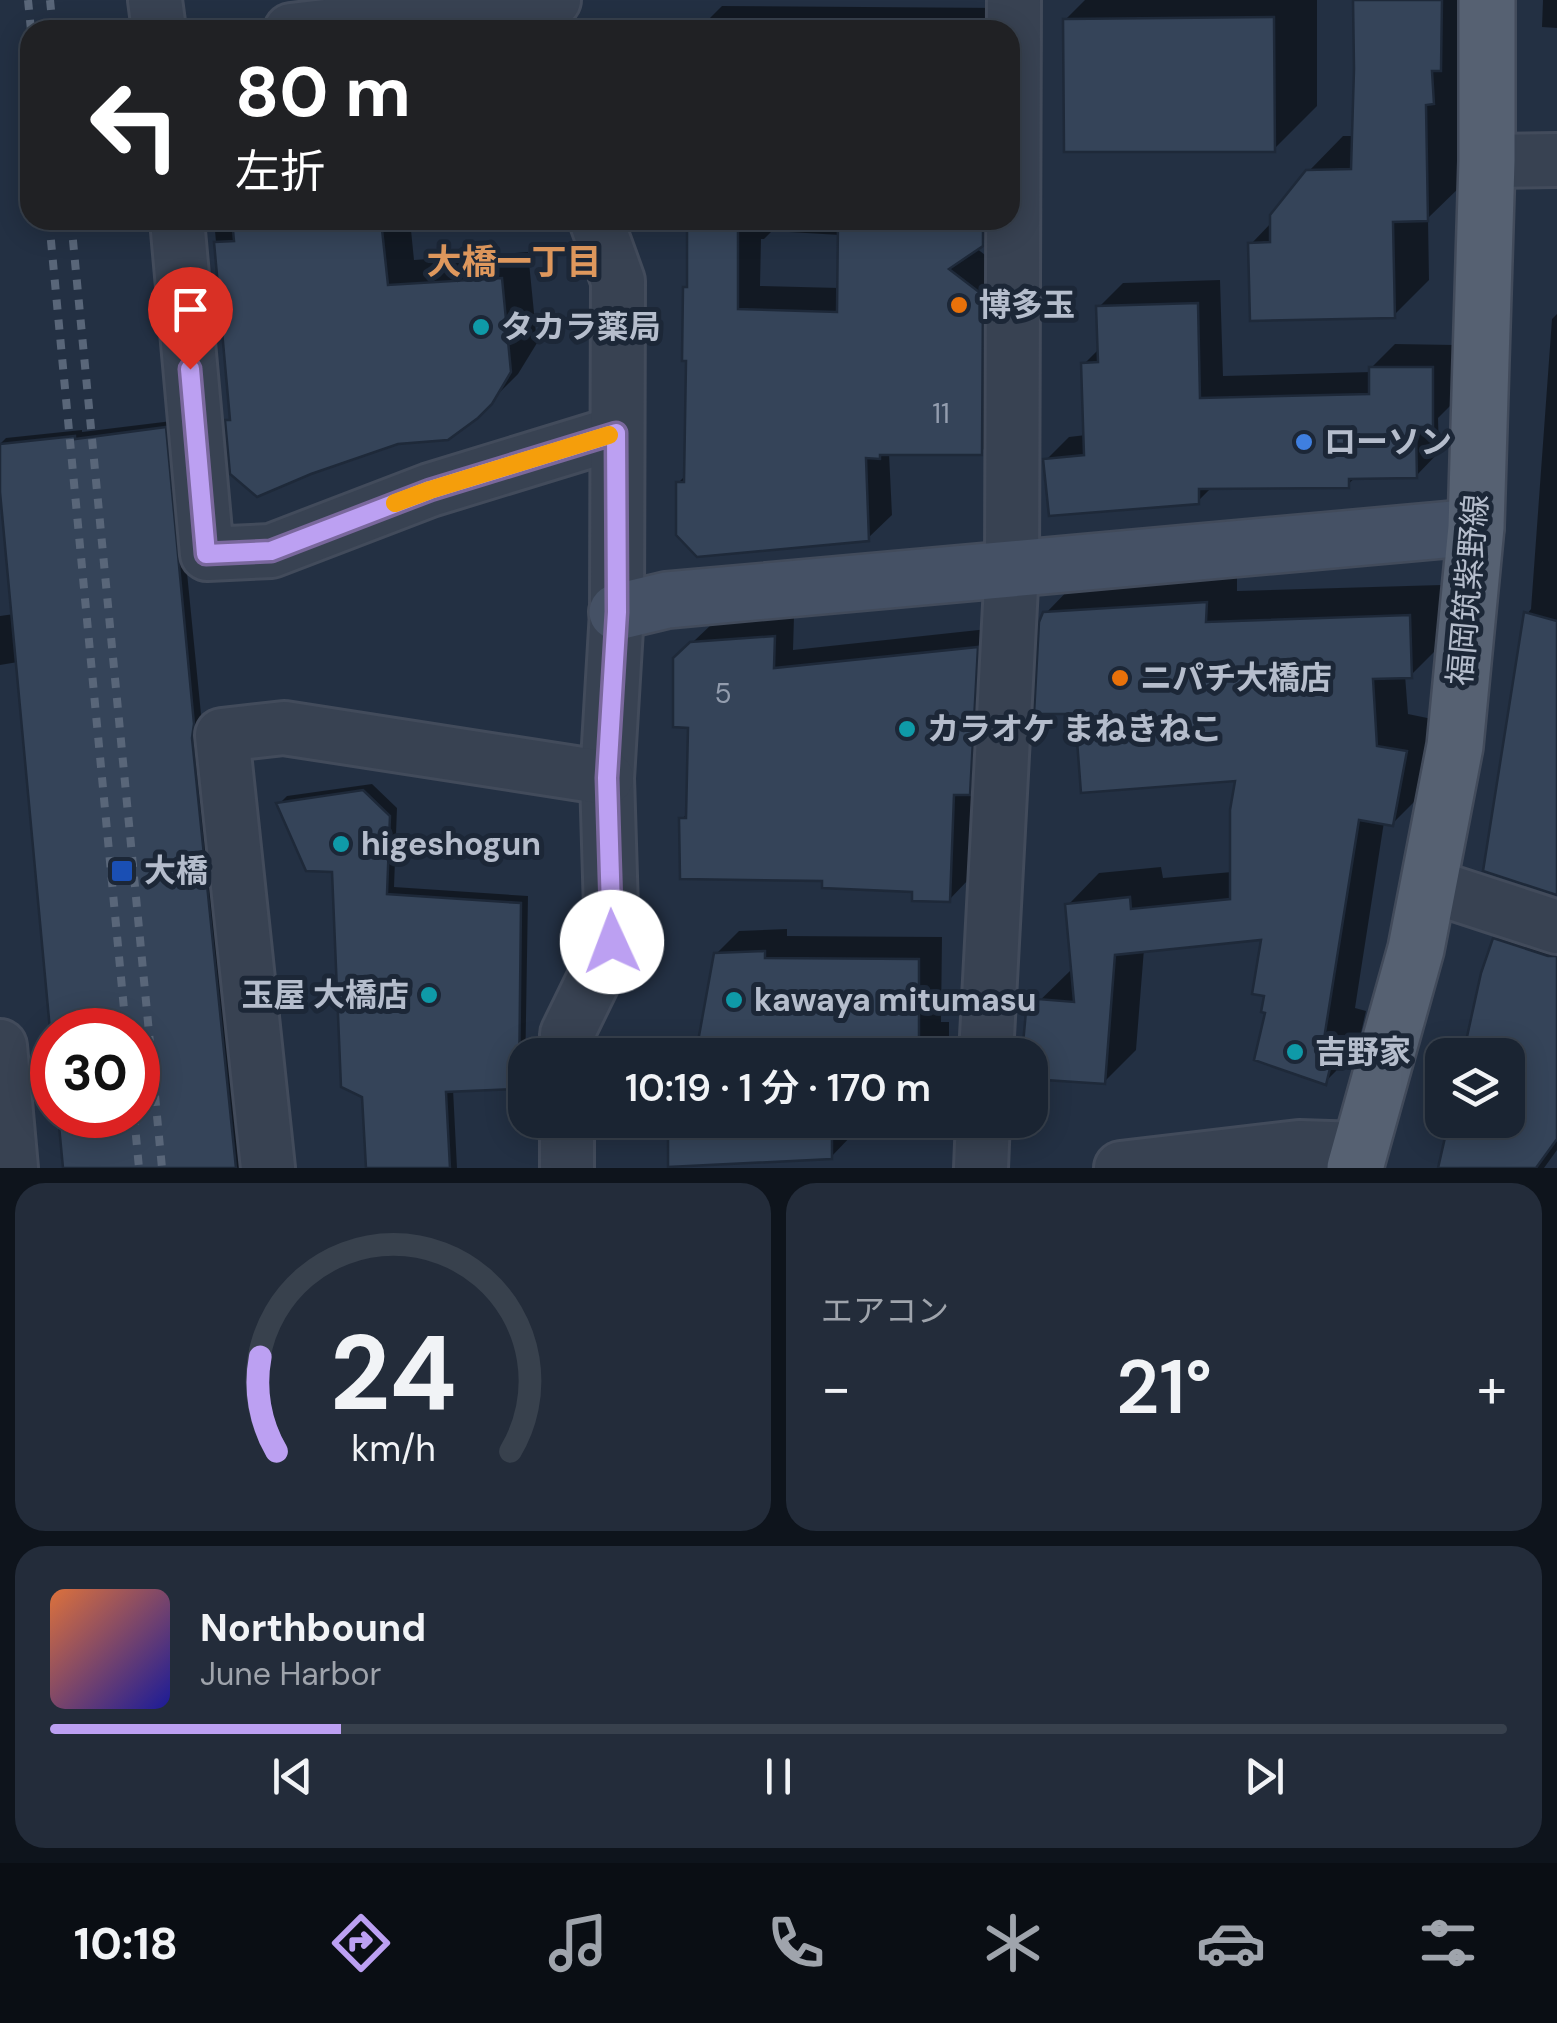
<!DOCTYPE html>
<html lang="ja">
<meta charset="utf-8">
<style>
body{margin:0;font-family:"DM Sans","Noto Sans JP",sans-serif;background:#232c3a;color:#f1f3f6;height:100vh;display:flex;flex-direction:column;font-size:38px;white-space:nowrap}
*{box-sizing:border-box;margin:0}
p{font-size:32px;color:#9fa4ac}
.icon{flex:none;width:55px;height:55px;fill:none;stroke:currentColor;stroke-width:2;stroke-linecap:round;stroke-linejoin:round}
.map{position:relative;height:1168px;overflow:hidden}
.sheet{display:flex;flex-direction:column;gap:15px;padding:15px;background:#0e141c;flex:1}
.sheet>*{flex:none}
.guide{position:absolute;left:20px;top:20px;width:1000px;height:210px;border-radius:30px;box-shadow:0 5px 25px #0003,0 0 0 2px #38414d;background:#202124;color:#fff;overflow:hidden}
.tools{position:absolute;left:1425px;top:1038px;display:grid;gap:20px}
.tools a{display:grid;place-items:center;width:100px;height:100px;border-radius:20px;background:#1a2432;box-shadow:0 5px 25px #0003,0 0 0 2px #38414d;font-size:50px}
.speed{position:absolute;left:30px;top:1008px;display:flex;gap:20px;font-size:50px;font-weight:700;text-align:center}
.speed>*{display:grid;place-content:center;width:130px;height:130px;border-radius:50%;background:#1a2432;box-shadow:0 5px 25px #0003,0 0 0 2px #38414d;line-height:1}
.speed .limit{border:15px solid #d22;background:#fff;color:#111}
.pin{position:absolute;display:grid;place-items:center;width:85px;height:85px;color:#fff;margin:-102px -42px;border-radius:50% 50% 50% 0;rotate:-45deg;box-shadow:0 0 10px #0007}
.pin .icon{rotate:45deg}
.me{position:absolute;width:110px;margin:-55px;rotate:358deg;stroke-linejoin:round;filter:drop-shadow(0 0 8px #0008)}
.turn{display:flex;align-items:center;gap:35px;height:210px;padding:0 50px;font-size:45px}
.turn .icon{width:130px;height:130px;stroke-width:2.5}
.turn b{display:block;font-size:70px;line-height:85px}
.big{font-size:75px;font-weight:600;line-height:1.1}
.sheet .tile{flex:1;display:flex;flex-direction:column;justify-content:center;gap:15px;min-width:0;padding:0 35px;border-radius:30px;background:#232c3a}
.sheet .dial{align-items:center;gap:0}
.dial svg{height:260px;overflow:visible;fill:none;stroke:#38414d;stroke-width:7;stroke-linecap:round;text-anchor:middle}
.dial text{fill:#f1f3f6;stroke:none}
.song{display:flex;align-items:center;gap:30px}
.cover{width:120px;height:120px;border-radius:15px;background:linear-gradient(135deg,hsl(20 70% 55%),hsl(240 70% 35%))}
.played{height:10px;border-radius:5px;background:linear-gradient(90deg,#bca0f2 20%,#38414d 20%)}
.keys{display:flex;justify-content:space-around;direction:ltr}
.heat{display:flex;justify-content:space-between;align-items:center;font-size:55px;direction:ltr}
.sheet .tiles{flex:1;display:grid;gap:15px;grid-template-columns:1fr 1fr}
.tile:last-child{grid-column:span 2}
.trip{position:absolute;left:508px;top:1038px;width:540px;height:100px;border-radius:30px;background:#1a2432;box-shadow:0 5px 25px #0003,0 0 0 2px #38414d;font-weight:600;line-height:100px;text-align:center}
.dock{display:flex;height:160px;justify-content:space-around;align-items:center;background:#0a0e14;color:#9fa4ac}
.dock .icon{width:70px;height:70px}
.dock .active{color:#bca0f2}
.dock b{font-size:45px;color:#f1f3f6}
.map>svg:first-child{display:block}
.shadow{fill:#0007;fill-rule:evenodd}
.building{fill:#354459;stroke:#1e2939;stroke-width:2.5}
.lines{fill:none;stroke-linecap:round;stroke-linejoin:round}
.street-casing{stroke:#424b5b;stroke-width:58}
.secondary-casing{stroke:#424b5b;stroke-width:60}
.primary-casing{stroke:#424b5b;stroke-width:60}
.street{stroke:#384252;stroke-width:52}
.secondary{stroke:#455165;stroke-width:55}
.primary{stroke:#566172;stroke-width:55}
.rail{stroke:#596679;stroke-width:8;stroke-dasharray:10 10;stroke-linecap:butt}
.route-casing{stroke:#7a689d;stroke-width:25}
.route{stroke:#bca0f2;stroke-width:18}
.slow{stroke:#f59e0b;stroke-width:18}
.food-dot{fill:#e8710a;stroke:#1c2737;stroke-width:4}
.culture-dot{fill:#0f9aa8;stroke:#1c2737;stroke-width:4}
.shop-dot{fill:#3f7fe0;stroke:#1c2737;stroke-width:4}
.transit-dot{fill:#1a4fb4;stroke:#1c2737;stroke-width:4}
.labels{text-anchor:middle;stroke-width:10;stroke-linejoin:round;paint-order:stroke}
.number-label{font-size:28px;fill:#939dae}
.poi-label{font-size:32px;font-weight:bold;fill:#b5bdcc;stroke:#1c2737;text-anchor:start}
.street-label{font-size:32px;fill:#b5bdcc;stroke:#1c2737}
.neighbourhood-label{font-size:35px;font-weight:bold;fill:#df985d;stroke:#1c2737}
</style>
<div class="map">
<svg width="1557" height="1168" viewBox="0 0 1557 1168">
<rect width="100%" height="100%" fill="#233043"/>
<g class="shadow">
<polygon points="1085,0 1317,0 1317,106 1274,149 1065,20"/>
<polygon points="1356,0 1475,0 1463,184 1428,218 1429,280 1394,315 1251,244 1272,222 1308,172 1343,136 1355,136"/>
<polygon points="1543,0 1557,0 1557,28 1542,27"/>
<polygon points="722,6 1003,8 1002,30 698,30"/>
<polygon points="557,8 557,30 448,30"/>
<polygon points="214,220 410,220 414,260 528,252 537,343 518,374 476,416 228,421 232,416"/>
<path d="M689,220H1006L976,248L1006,271L1005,428L981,452L889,453L892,515L868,538L678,483L687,474L686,288L690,284ZM772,231L840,235V288L760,286L761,239H764Z"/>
<polygon points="1220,280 1223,376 1371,372 1371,368 1395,344 1456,345 1455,401 1438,418 1439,452 1416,476 1356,477 1347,485 1212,487 1198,501 1046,460 1069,437 1086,435 1084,364 1100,348 1099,307 1123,283"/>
<polygon points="1557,314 1557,893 1527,614 1531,609 1552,319"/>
<polygon points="172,421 201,714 199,729 243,1168 65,1168 61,1115 138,1115 138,1030 53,1030 18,662 0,665 0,616 14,614 0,444 6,438 82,430 82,432"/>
<polygon points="1237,571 1237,591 1441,585 1443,643 1411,675 1405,675 1408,714 1437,720 1424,792 1392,824 1384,822 1355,1008 1366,1011 1357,1050 1325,1082 1268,1011 1264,938 1144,949 1136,1050 1104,1082 1030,1076 1030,1055 1025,1055 1028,1012 1072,969 1068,905 1099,873 1161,867 1163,878 1232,872 1238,778 1077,711 1045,614 1077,581"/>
<polygon points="794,617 793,650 997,628 989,772 972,789 969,879 949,900 915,890 824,879 682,819 689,812 690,725 675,659 713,623"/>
<polygon points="372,784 397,808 394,887 528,896 525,1079 517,1087 453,1089 457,1168 369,1168 364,1096 335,869 279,804 287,796"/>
<polygon points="1534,901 1557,908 1557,1150 1544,1168 1441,1168 1451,1120 1508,1120 1508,1055 1466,1055 1495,939"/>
<polygon points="787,929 787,936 942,937 941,1022 949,1022 949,1055 683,1055 688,1050 699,1049 716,954 739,931"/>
<polygon points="669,1120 932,1120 925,1127 854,1127 854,1133 831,1157"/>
</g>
<g class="building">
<polygon points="1353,0 1442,0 1441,71 1432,71 1434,104 1426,105 1428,221 1393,222 1395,318 1250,321 1248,243 1270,242 1270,215 1306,170 1351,169 1354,69"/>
<polygon points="1274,17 1275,152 1064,152 1063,19"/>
<polygon points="232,220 381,220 388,285 502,278 511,372 492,404 478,418 448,440 398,444 311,474 257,497 230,474 225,420 230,420 214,242 234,241"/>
<polygon points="687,220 738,220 738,309 837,312 838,220 983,220 983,246 949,269 983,295 982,455 880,455 880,459 866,458 869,541 697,557 676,535 676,482 684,482 686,361 682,361 683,287 687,287"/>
<polygon points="1198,303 1200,398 1369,394 1369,367 1433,367 1433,427 1416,427 1417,478 1349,479 1349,488 1199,489 1199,504 1049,516 1043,459 1084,455 1081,363 1098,362 1096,306"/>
<polygon points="166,427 194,724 192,738 236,1168 63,1168 58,1115 138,1115 138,1030 50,1030 0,492 0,444 75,436 75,439"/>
<polygon points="1207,602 1206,622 1410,615 1412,678 1373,679 1377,746 1407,751 1393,826 1359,820 1324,1039 1336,1043 1326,1085 1254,1060 1265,1013 1261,1012 1264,996 1252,994 1261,940 1115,955 1105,1084 1030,1079 1030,1055 1022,1055 1026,1011 1037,1011 1038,999 1074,1002 1065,904 1130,897 1131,909 1230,899 1230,810 1235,781 1081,793 1075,714 1034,714 1039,622 1043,612"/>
<polygon points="1524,612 1557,621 1557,895 1483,871"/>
<polygon points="775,636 774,668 978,647 970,795 954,795 950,902 912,901 912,892 822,888 822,881 680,879 679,818 686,818 688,728 673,727 673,658 690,642"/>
<polygon points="363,790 390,816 387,894 521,903 519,1089 446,1092 450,1168 366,1168 362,1097 341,1087 332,872 306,871 276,803"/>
<polygon points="1493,938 1548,956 1557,956 1557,1139 1536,1168 1438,1168 1449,1120 1508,1120 1508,1055 1463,1055 1481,973"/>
<polygon points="765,951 765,958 919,959 919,1044 927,1044 927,1055 784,1055 784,1051 697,1047 714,953"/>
<polygon points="668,1120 926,1120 926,1130 832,1129 832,1159 668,1167"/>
</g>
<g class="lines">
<defs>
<g id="street">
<polyline points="155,0 159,30"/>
<polyline points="291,30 554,0"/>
<polyline points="1487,161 1557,160"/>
<polyline points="177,220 207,554 271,551 430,490 616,433"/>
<polyline points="1428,885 1557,927"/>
<polyline points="0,1046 11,1168"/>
<polyline points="567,1055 567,1034 612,942 607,778 617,612 618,281 596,220"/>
<polyline points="986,1055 1012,568 1014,0"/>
<polyline points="567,1120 567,1168"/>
<polyline points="268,1168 222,735 284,728 607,778"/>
<polyline points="981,1168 983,1120"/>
<polyline points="1121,1168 1299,1147 1360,1149"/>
</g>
<polyline id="secondary" points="617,612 667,600 1476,527"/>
<polyline id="primary" points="1355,1168 1416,949 1455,746 1476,527 1487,161 1487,0"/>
</defs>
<use href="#street" class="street-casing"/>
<use href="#secondary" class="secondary-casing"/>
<use href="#primary" class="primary-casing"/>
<use href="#street" class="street"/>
<use href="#secondary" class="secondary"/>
<use href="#primary" class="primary"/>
<g class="rail">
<polyline points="28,0 31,30"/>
<polyline points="50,0 53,30"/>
<polyline points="49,220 126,1030"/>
<polyline points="71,220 162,1168"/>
<polyline points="134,1115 139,1168"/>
</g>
</g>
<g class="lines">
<defs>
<polyline id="route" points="190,369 206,554 271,551 430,490 616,433 617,612 607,778 612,942"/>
</defs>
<use href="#route" class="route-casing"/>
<use href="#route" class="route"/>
<polyline class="slow" points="395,503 430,490 609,435"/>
</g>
<g class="food-dot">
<circle cx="959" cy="305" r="10"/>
<circle cx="1120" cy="678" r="10"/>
</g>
<g class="culture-dot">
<circle cx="481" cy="327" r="10"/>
<circle cx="907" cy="729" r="10"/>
<circle cx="341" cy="844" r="10"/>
<circle cx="429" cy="995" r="10"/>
<circle cx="734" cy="1000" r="10"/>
<circle cx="1295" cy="1052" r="10"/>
</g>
<circle class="shop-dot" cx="1304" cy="442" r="10"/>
<rect class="transit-dot" x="110" y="859" width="24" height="24" rx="5"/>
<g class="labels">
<g class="number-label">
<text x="941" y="423">11</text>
<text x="723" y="703">5</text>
</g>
<g class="poi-label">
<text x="979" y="316">博多玉</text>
<text x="501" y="338">タカラ薬局</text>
<text x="1324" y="453">ローソン</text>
<text x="1140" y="689">ニパチ大橋店</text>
<text x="927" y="740">カラオケ まねきねこ</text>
<text x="361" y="855">higeshogun</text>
<text x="144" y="882">大橋</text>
<text x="409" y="1006" text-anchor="end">玉屋 大橋店</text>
<text x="754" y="1011">kawaya mitumasu</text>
<text x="1315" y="1063">吉野家</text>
</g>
<g class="street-label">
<text transform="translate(1468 590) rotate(-85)" y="11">福岡筑紫野線</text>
</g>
<g class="neighbourhood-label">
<text x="514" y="274">大橋一丁目</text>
</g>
</g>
</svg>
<div class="tools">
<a><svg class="icon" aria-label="layers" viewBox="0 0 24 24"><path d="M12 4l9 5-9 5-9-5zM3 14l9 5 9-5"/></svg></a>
</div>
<div class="speed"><div class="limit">30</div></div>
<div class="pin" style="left:190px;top:369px;background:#d93025"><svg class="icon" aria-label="arrive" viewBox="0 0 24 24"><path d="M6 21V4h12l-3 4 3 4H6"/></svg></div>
<svg class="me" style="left:612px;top:942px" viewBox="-20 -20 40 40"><circle r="19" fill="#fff"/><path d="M0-13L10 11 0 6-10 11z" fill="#bca0f2"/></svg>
<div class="trip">10:19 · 1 分 · 170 m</div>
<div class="guide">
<div class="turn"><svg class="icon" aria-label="left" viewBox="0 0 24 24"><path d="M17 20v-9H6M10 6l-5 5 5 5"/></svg><div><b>80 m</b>左折</div></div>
</div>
</div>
<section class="sheet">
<div class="tiles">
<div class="tile dial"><svg viewBox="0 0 100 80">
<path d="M14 69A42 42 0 1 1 86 69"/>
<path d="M14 69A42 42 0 0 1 9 40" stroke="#bca0f2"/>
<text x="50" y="56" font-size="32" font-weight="700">24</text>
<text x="50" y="72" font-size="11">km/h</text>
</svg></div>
<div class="tile"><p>エアコン</p>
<div class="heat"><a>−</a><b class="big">21°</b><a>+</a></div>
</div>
<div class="tile">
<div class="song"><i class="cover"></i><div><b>Northbound</b><p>June Harbor</p></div></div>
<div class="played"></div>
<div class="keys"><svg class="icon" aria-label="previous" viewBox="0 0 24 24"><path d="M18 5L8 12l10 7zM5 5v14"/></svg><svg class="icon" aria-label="pause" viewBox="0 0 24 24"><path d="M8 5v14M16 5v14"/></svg><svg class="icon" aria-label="next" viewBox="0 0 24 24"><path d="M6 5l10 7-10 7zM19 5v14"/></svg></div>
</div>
</div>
</section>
<nav class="dock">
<b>10:18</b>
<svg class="icon active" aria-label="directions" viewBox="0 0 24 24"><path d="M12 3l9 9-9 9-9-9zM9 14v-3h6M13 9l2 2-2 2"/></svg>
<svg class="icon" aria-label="music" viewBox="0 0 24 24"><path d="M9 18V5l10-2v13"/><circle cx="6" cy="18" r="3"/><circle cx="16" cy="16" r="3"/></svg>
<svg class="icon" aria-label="phone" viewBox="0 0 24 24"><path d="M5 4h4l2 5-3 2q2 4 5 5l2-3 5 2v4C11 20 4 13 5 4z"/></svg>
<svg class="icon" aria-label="climate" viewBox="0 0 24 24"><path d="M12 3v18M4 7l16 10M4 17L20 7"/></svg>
<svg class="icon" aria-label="car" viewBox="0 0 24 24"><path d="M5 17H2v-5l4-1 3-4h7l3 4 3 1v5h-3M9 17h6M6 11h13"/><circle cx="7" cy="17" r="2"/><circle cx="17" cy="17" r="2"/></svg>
<svg class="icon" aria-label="filters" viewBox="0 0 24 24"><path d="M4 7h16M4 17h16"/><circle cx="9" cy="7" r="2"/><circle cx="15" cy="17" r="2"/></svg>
</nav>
